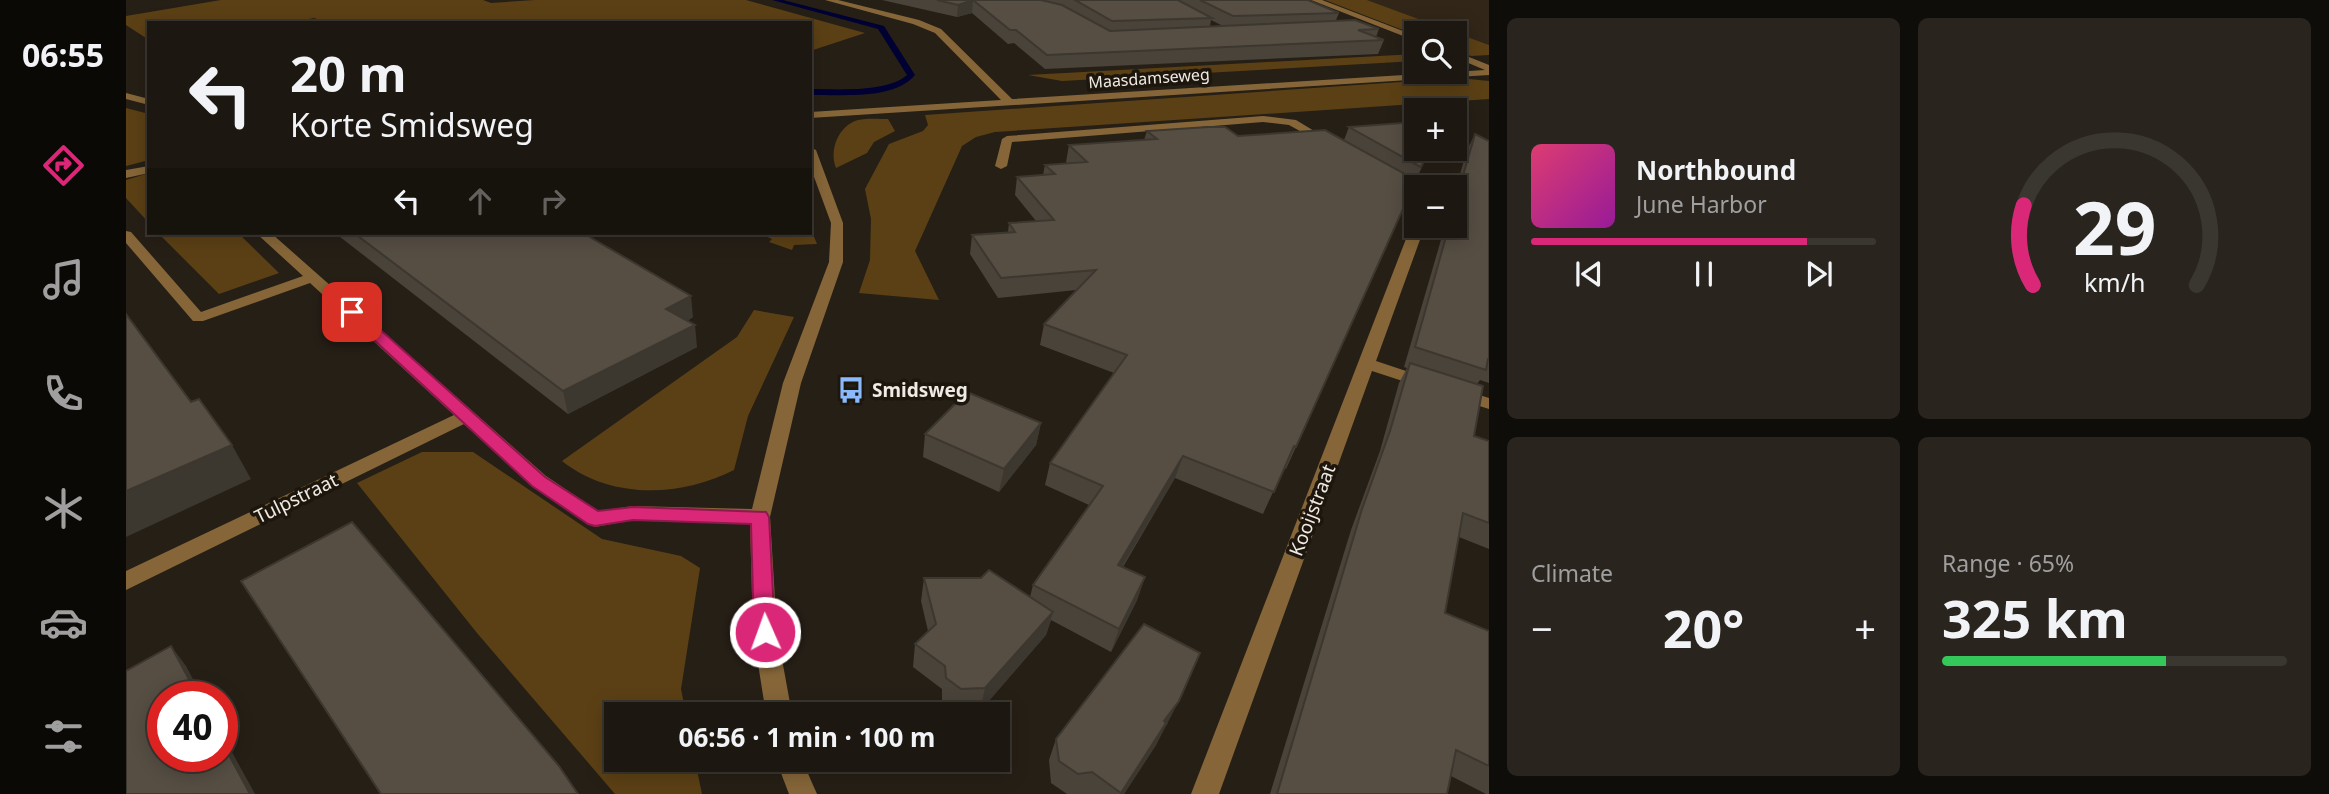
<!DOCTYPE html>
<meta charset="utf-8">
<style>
body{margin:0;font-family:"Noto Sans",sans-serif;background:#29241e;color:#f1f3f6;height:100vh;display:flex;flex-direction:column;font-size:26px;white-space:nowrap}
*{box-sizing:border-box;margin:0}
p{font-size:23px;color:#a09f9f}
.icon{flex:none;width:38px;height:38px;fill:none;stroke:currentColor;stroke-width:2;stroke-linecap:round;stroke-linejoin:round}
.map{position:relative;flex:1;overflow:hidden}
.side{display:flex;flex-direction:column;gap:18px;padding:18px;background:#0f0d09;width:840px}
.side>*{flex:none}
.guide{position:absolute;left:21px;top:21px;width:665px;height:214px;border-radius:0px;box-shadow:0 4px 18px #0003,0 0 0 2px #3a3630;background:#1c1710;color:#f1f3f6;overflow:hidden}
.controls{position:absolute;left:1278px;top:21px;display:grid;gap:14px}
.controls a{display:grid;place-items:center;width:63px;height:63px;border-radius:0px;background:#1c1710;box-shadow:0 4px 18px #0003,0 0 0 2px #3a3630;font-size:35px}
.speed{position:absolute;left:21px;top:681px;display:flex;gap:14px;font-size:35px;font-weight:700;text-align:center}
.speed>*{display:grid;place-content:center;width:91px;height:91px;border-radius:50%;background:#1c1710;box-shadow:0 4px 18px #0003,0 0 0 2px #3a3630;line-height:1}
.speed .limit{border:10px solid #d22;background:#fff;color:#111}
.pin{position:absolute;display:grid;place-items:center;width:60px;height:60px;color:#fff;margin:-30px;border-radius:14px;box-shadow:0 4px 10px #0006}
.me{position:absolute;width:77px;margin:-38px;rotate:358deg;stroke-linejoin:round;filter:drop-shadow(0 0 5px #0008)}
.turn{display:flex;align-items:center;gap:24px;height:147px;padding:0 28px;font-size:32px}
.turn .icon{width:91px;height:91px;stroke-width:2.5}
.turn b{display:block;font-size:49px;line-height:60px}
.lanes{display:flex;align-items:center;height:66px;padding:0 28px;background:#0003;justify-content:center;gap:35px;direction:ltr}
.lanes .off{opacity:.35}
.big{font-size:52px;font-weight:700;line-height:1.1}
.side .tile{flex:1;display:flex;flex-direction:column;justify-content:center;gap:10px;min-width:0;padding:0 24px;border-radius:10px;background:#29241e}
.side .dial{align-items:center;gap:0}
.dial svg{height:182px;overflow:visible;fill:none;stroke:#3a3630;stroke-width:7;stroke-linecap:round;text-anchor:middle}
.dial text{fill:#f1f3f6;stroke:none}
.song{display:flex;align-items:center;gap:21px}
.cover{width:84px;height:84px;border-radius:10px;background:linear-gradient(135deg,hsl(340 70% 55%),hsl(300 70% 35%))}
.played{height:7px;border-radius:4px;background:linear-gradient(90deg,#db2777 80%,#3a3630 80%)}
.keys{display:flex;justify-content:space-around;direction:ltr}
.heat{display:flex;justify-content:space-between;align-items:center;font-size:38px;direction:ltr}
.charge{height:10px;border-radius:5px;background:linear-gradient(90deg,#34c759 65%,#3a3630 0)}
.side .tiles{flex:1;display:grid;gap:18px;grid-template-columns:repeat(2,1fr)}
.trip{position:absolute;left:478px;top:702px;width:406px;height:70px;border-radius:0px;background:#1c1710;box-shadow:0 4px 18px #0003,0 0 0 2px #3a3630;font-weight:700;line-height:70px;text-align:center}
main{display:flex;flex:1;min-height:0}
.menu{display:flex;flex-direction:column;width:126px;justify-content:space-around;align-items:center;background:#0b0906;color:#a09f9f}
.menu .icon{width:49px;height:49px}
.menu .on{color:#db2777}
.menu b{font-size:32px;color:#f1f3f6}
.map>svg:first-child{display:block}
.built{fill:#312618}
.green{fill:#5c4015}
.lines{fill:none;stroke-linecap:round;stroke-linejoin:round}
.stream{fill:#003;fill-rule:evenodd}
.minor{fill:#866639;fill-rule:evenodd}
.wall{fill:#4a433a;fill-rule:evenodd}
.shaded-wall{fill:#3c372f}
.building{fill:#564e43;stroke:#3c372f;stroke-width:2}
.route{fill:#db2777;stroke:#8e194d;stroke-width:2}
.labels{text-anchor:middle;stroke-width:7;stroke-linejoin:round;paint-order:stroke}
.far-street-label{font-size:16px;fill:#efeae4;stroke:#1d160d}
.poi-label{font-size:19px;font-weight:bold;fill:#efeae4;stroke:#1d160d;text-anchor:start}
.street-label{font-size:19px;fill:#efeae4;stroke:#1d160d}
</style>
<main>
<nav class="menu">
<b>06:55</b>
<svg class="icon on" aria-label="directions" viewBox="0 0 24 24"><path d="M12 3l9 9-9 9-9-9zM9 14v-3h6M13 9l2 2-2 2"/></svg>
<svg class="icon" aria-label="music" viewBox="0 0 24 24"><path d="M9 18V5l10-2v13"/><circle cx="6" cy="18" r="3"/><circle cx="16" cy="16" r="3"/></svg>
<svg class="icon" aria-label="phone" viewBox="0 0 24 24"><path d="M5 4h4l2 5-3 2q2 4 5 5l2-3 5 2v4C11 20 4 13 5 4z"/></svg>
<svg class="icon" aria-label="climate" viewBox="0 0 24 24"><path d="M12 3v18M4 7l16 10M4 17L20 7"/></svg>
<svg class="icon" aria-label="car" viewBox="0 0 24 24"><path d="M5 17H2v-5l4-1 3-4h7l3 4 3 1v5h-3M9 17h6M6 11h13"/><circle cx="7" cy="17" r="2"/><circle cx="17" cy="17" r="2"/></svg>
<svg class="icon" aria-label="filters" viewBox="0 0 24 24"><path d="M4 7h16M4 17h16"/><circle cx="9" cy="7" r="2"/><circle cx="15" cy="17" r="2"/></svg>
</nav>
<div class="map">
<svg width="1363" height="794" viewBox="0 0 1363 794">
<rect width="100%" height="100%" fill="#261f16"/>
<polygon class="built" points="1241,0 1363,0 1363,45"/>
<g class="green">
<polygon points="95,0 357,0 365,3 409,0 620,0 739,33 684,51 684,23 202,23 188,18 162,23 23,23 23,40 0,25 0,16"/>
<polygon points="1199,0 1241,0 1363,45 1363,55 1345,56 1328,49 1328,33 1290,35"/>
<polygon points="1290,54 1290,61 936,81 902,75"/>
<polygon points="1333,78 1363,81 1363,99 869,132 850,137 836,146 789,251 813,300 733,293 744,260 745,219 739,189 763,144 797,131 802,125 799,115"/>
<polygon points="0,108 23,114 23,160 0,166"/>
<path d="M762,119L769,131L748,142L741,153L710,168C703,150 712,126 732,120C741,118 753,119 762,119Z"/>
<polygon points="23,173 23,223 0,198 0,180"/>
<polygon points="684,227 691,244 668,245 666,250 643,242 646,239 633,233 684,233"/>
<polygon points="32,233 112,233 153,273 93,294"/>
<path d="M628,310L668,317L622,416L608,470C555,497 485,500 436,461L611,337Z"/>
<polygon points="296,452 347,452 476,539 555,556 574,568 555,689 560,714 490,714 490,760 569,760 576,794 489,794 351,633 231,483"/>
</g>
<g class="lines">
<path class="stream" d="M646,0H657L758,26L789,75C767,101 715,94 684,95V89C710,89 761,93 781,75L752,29Z"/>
<g class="minor">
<polygon points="699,0 712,0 793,20 815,29 886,99 1359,70 1328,57 1328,51 1363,65 1363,75 684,118 684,112 875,100 809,33 787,24"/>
<polygon points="1185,0 1196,0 1290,36 1290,41"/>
<polygon points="0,93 23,99 23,105 0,99"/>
<polygon points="1137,116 1170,120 1208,143 1199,145 1163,125 1137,122 886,142 881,166 875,169 869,166 876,139 881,136"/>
<polygon points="684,147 690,150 717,223 717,262 675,383 644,517 651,632 666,714 640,714 627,632 624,524 507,520 469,527 462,524 406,486 338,424 0,590 0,571 328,415 184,283 77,321 67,321 0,243 0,231 5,232 75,312 177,276 130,233 145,233 420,476 472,511 507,506 626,509 657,383 703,262 705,223 684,166"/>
<polygon points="23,166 23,173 0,178 0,170"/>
<polygon points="1290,223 1290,226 1299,226 1250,361 1304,379 1307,383 1298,388 1246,371 1093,794 1065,794 1285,226"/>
<polygon points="1334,389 1363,398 1363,409 1328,398 1325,394 1328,390"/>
<polygon points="650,760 676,760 691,794 663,794"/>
</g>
</g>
<g class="wall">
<path d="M756,0H1182L1213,13L1210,20L1253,29L1250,37L1258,40L1252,54L919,69L888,43L882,44L846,13L831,17ZM1085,20L1097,26H1084Z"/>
<polygon points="1223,127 1304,149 1170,447 1160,469 1158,468 1137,514 1049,478 997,567 1019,577 1011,600 985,652 925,620 920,635 854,711 830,712 816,701 816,689 787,667 789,644 802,631 795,601 798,578 904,597 907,585 963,505 919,485 924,463 988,373 914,345 918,324 950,290 872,298 844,254 846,235 882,232 883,223 910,221 889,195 891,177 917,175 919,165 942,164 940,162 943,145 1018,140 1021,131 1112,136 1218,140"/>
<polygon points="1349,134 1363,141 1363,383 1354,380 1351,384 1348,436 1363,441 1363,549 1333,537 1319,613 1363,631 1363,794 1360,794 1325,776 1321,794 1144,794 1225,530 1254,451 1273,383 1281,368 1278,367 1319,226 1328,226 1328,195 1341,150"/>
<polygon points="209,233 457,233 567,317 561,321 571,347 442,414"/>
<polygon points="915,423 910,445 873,492 797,457 799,434"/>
<polygon points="115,581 452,794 254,794"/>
<polygon points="1042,723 1037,730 1030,745 998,794 941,794 925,783 923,760 930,739"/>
</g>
<g class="shaded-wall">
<polygon points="847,0 846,13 831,17 832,5"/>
<polygon points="565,296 567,317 543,330 540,309"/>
<polygon points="569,325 571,347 442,414 437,391"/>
<polygon points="915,423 910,445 873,492 878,469"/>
<polygon points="106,445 125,479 0,537 0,491"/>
<polygon points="1057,456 1049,478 984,587 992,565"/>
<polygon points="1019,577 1011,600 985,652 993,629"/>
<polygon points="927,612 920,635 854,711 859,688"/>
<polygon points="45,646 60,666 76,696 72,696"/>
<polygon points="1053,701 1030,745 998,794 994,794 1031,738 1038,721"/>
<polygon points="96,734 129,794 124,794 96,742"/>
</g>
<g class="building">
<polygon points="811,0 915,0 936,5 984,31 1229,20 1253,29 1232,30 1258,40 921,55 890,30 884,30 847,0 832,5"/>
<polygon points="949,0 1052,0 1086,18 986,21"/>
<polygon points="1074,0 1182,0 1213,13 1107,16"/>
<polygon points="1290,122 1290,149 1304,149 1295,167 1223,127"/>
<polygon points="1082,127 1099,127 1112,136 1199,130 1290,180 1170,447 1168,446 1148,492 1057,456 992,565 1019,577 993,629 907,585 977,486 924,463 1001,355 918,324 970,270 875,278 846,235 889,232 883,223 928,220 891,177 929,174 919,165 961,162 943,145 1031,139 1021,131"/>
<polygon points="1349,134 1363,141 1363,359 1362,359 1360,370 1289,347 1323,226 1328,226 1328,207"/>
<polygon points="228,233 457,233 565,296 540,309 569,325 437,391"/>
<polygon points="0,314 65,402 73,399 106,445 0,491"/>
<polygon points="1284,363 1357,386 1348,436 1363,441 1363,523 1337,513 1319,613 1363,631 1363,766 1330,750 1321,794 1151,794 1236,509 1264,431"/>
<polygon points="841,392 915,423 878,469 799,434"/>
<polygon points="226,522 433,766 452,794 255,794 115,581"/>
<polygon points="863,570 927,612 859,688 835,689 820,678 819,666 789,644 810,624 798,578 855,578"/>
<polygon points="1018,624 1074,653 1053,701 1038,721 1040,723 995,793 966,772 952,774 933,761 930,739"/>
<polygon points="45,646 72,696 37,696 37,756 96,756 96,742 124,794 0,794 0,671"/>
</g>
<polygon class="route" points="226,308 231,309 419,477 472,511 507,507 640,512 643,517 649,632 646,639 639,641 631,639 628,632 625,524 507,520 469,526 462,524 406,486 221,315 221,309"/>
<defs>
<symbol id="bus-bare" viewBox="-9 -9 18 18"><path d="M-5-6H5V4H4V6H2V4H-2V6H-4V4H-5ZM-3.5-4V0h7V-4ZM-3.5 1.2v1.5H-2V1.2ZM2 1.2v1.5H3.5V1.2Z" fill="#8abafc" stroke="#1d160d" stroke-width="2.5" paint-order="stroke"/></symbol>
</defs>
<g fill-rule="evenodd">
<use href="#bus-bare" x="706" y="371" width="38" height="38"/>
</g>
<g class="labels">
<g class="far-street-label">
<text transform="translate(1023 78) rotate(-4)" y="6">Maasdamseweg</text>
</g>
<g class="poi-label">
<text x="746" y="397">Smidsweg</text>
</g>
<g class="street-label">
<text transform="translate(170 498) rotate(-26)" y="7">Tulpstraat</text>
<text transform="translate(1186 510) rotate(-69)" y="7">Kooijstraat</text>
</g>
</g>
</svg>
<div class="controls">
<a><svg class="icon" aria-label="search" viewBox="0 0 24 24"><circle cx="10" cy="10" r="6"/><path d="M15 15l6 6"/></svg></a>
<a>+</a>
<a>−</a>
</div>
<div class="speed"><div class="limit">40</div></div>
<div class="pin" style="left:226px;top:312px;background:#d93025"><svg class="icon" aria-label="arrive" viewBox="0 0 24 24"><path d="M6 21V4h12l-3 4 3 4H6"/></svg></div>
<svg class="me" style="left:639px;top:632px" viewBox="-20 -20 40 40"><circle r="17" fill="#db2777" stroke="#fff" stroke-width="3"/><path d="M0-11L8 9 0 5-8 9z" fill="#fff"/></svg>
<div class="trip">06:56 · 1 min · 100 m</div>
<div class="guide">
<div class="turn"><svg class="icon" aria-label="left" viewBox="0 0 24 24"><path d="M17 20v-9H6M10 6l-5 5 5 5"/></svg><div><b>20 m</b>Korte Smidsweg</div></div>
<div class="lanes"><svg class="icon" aria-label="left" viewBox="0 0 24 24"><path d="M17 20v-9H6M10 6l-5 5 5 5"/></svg><svg class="icon off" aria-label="ahead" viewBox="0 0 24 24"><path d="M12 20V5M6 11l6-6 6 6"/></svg><svg class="icon off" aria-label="right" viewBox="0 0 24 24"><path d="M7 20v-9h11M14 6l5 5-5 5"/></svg></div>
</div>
</div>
<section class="side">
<div class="tiles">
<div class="tile">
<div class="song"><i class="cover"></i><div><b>Northbound</b><p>June Harbor</p></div></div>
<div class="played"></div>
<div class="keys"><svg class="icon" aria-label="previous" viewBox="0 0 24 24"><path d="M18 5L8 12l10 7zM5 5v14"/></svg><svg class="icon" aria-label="pause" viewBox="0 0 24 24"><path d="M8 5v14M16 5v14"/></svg><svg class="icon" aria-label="next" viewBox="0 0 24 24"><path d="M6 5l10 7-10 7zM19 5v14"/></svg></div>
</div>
<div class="tile dial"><svg viewBox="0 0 100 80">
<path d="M14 69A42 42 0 1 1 86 69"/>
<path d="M14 69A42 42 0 0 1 10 34" stroke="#db2777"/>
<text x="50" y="56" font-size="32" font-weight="700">29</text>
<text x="50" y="72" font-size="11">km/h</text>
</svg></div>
<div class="tile"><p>Climate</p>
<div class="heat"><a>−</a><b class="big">20°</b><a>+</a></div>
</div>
<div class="tile"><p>Range · 65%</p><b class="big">325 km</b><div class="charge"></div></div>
</div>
</section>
</main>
